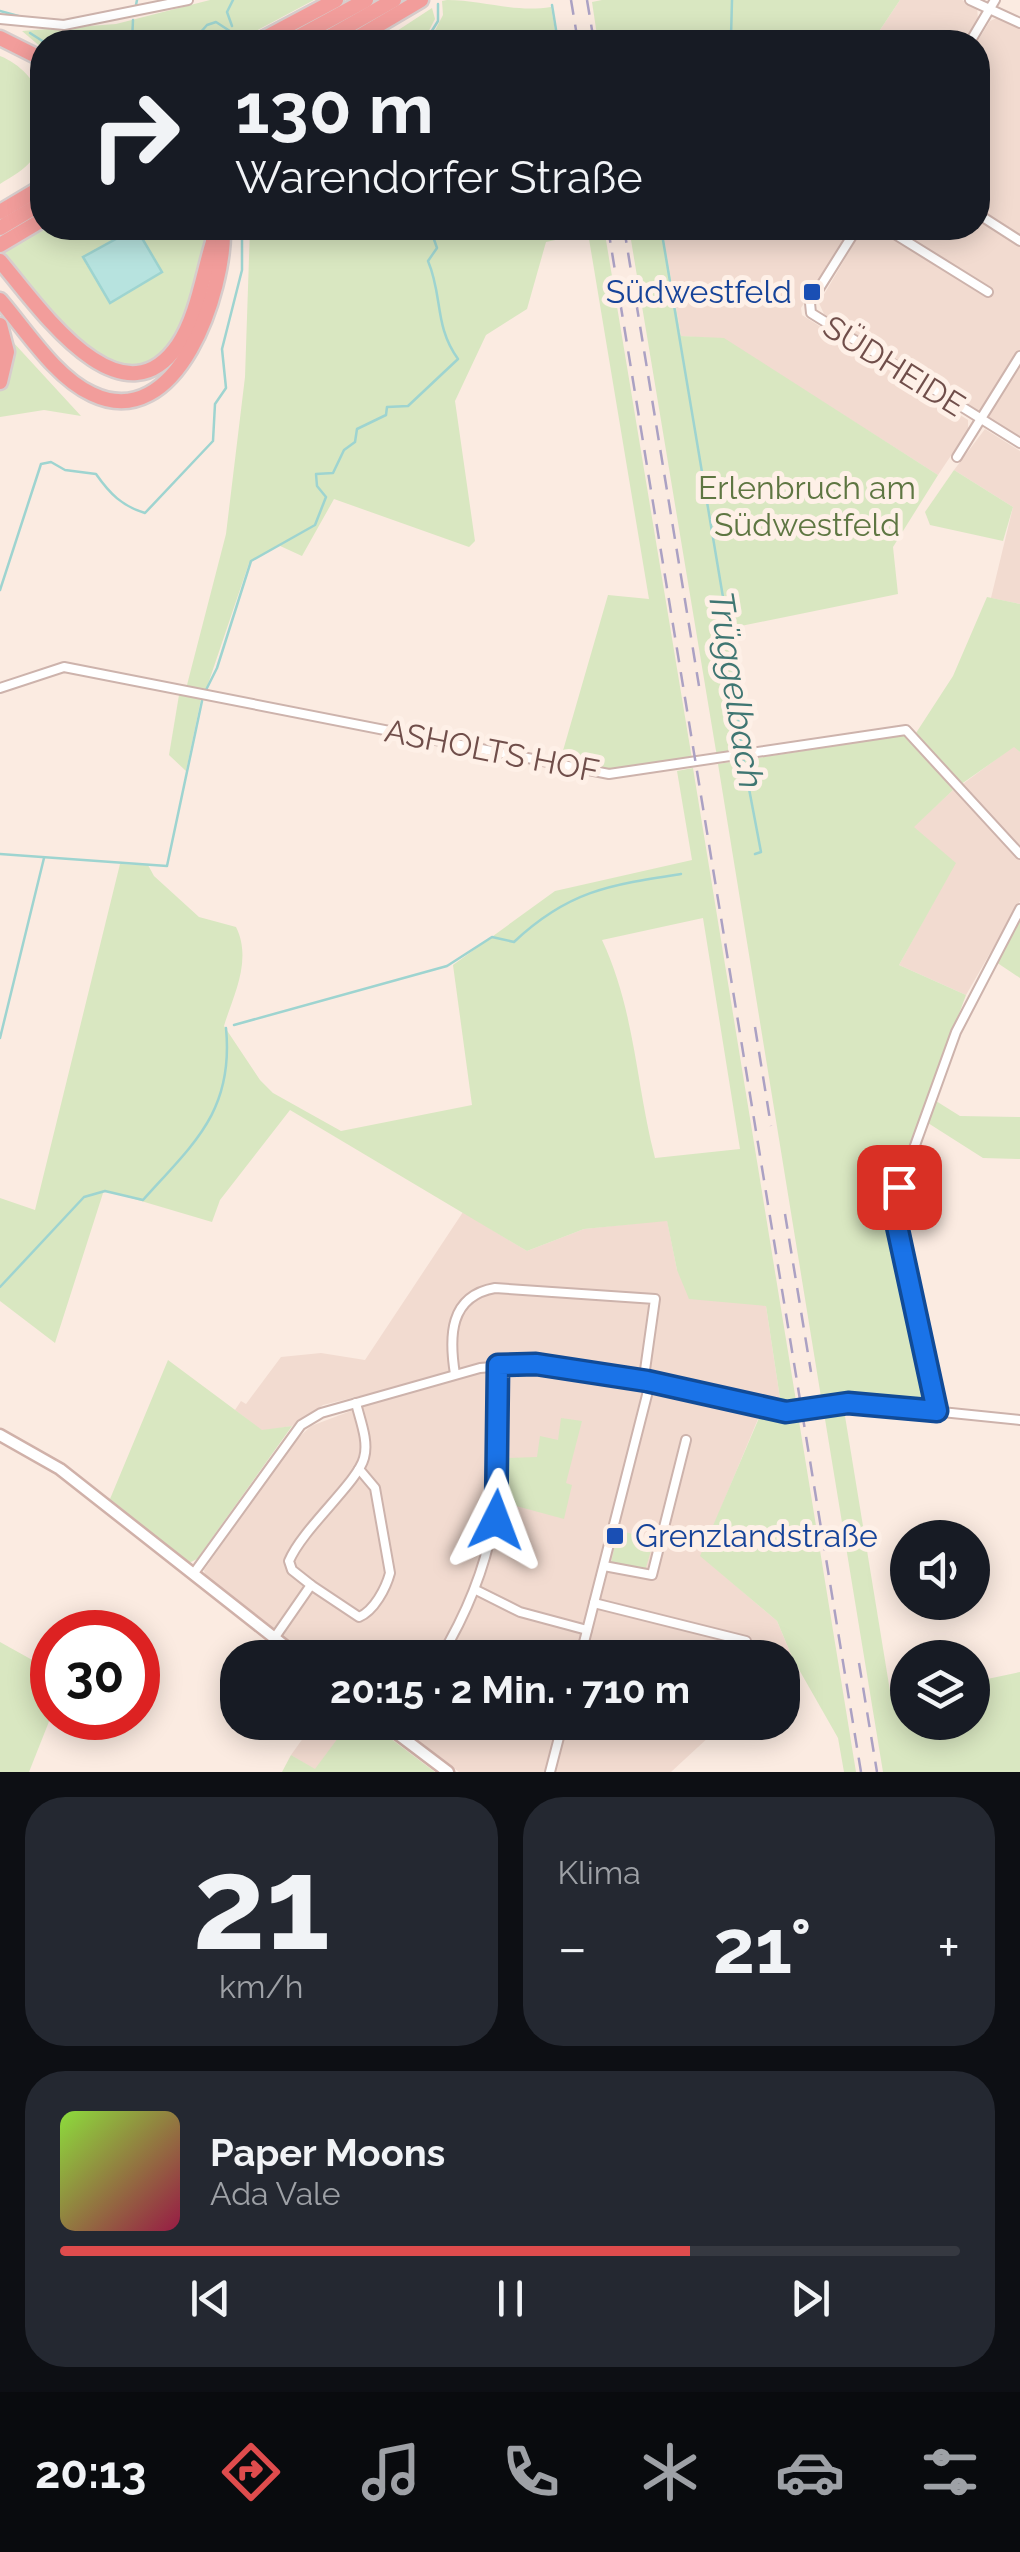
<!DOCTYPE html>
<html lang="de">
<meta charset="utf-8">
<style>
body{margin:0;font-family:Raleway,sans-serif;background:#242831;color:#f1f3f6;height:100vh;display:flex;flex-direction:column;font-size:38px;white-space:nowrap}
*{box-sizing:border-box;margin:0}
p{font-size:32px;color:#9ea1a6}
.icon{flex:none;width:55px;height:55px;fill:none;stroke:currentColor;stroke-width:2;stroke-linecap:round;stroke-linejoin:round}
.map{position:relative;height:1772px;overflow:hidden}
.sheet{display:flex;flex-direction:column;gap:25px;padding:25px;background:#0d0f14;flex:1}
.sheet>*{flex:none}
.guide{position:absolute;left:30px;top:30px;width:960px;height:210px;border-radius:40px;box-shadow:0 5px 25px #0003;background:#171b24;color:#f1f3f6;overflow:hidden}
.fabs{position:absolute;left:890px;top:1520px;display:grid;gap:20px}
.fabs a{display:grid;place-items:center;width:100px;height:100px;border-radius:50%;background:#171b24;box-shadow:0 5px 25px #0003;font-size:50px}
.speed{position:absolute;left:30px;top:1610px;display:flex;gap:20px;font-size:50px;font-weight:700;text-align:center}
.speed>*{display:grid;place-content:center;width:130px;height:130px;border-radius:50%;background:#171b24;box-shadow:0 5px 25px #0003;line-height:1}
.speed .limit{border:15px solid #d22;background:#fff;color:#111}
.pin{position:absolute;display:grid;place-items:center;width:85px;height:85px;color:#fff;margin:-42px;border-radius:20px;box-shadow:0 5px 15px #0006}
.me{position:absolute;width:110px;margin:-55px;rotate:3deg;stroke-linejoin:round;filter:drop-shadow(0 0 8px #0008)}
.turn{display:flex;align-items:center;gap:35px;height:210px;padding:0 40px;font-size:45px}
.turn .icon{width:130px;height:130px;stroke-width:2.5}
.turn b{display:block;font-size:70px;line-height:85px}
.big{font-size:75px;font-weight:700;line-height:1.1}
.sheet .widget{flex:1;display:flex;flex-direction:column;justify-content:center;gap:15px;min-width:0;padding:0 35px;border-radius:40px;background:#242831}
.sheet .dial{align-items:center;gap:0}
.dial b{font-size:130px;line-height:1}
.song{display:flex;align-items:center;gap:30px}
.cover{width:120px;height:120px;border-radius:15px;background:linear-gradient(135deg,hsl(90 70% 55%),hsl(340 70% 35%))}
.played{height:10px;border-radius:5px;background:linear-gradient(90deg,#df4c4d 70%,#363941 70%)}
.keys{display:flex;justify-content:space-around;direction:ltr}
.heat{display:flex;justify-content:space-between;align-items:center;font-size:55px;direction:ltr}
.sheet .tiles{flex:1;display:grid;gap:25px;grid-template-columns:1fr 1fr}
.widget:last-child{grid-column:span 2}
.trip{position:absolute;left:220px;top:1640px;width:580px;height:100px;border-radius:40px;background:#171b24;box-shadow:0 5px 25px #0003;font-weight:700;line-height:100px;text-align:center}
.tab-bar{display:flex;height:160px;justify-content:space-around;align-items:center;background:#090b0e;color:#9ea1a6}
.tab-bar .icon{width:70px;height:70px}
.tab-bar .on{color:#df4c4d}
.tab-bar b{font-size:45px;color:#f1f3f6}
.map>svg:first-child{display:block}
.residential{fill:#f2dbd0}
.green{fill:#d9e7c1;fill-rule:evenodd}
.water{fill:#b7e3df;stroke:#9ed4d0;stroke-width:2.5}
.lines{fill:none;stroke-linecap:round;stroke-linejoin:round}
.stream{stroke:#9ed4d0;stroke-width:2.5}
.street-casing{stroke:#cdb3ac;stroke-width:12}
.secondary-casing{stroke:#d0b1a9;stroke-width:15}
.highway-casing{stroke:#d7cdcc;stroke-width:19}
.street{stroke:#fff;stroke-width:8}
.secondary{stroke:#fff;stroke-width:10}
.highway{stroke:#f29d9b;stroke-width:14}
.rail{stroke:#aba1c3;stroke-width:2.5;stroke-dasharray:15 10;stroke-linecap:butt}
.route-casing{stroke:#114b97;stroke-width:25}
.route{stroke:#1a73e8;stroke-width:18}
.transit-dot{fill:#1a4fb4;stroke:#fef0e7;stroke-width:4}
.labels{text-anchor:middle;stroke-width:10;stroke-linejoin:round;paint-order:stroke}
.transit-label{font-size:32px;fill:#164399;stroke:#fef0e7;text-anchor:end}
.street-label{font-size:32px;fill:#704e4a;stroke:#fef0e7}
.park-label{font-size:32px;fill:#5e7642;stroke:#fef0e7}
.water-label{font-size:35px;font-style:italic;fill:#3f7672;stroke:#fef0e7}
</style>
<div class="map">
<svg width="1020" height="1772" viewBox="0 0 1020 1772">
<rect width="100%" height="100%" fill="#fbebe1"/>
<g class="residential">
<polygon points="900,0 962,0 977,7 978,19 964,42 872,42"/>
<polygon points="999,17 1020,27 1020,437 824,314 819,303 863,228 978,228 977,42 990,21"/>
<polygon points="662,228 851,228 801,308 802,315 968,420 968,430 938,475 724,339 681,336"/>
<polygon points="985,429 1020,451 1020,604 991,598 1013,507 954,470"/>
<polygon points="1014,746 1020,752 1020,849 960,786"/>
<polygon points="953,790 1020,860 1020,901 966,995 899,965 955,863 913,827"/>
<polygon points="463,1212 527,1251 584,1229 667,1220 677,1270 766,1306 781,1405 765,1402 701,1556 777,1621 793,1659 783,1669 782,1658 310,1657 205,1575 204,1570 292,1444 311,1426 364,1406 360,1396 323,1405 292,1426 262,1431 235,1410 241,1401 246,1404 281,1357 321,1353 365,1360"/>
<polygon points="314,1723 349,1723 315,1770 291,1755"/>
<polygon points="392,1723 724,1723 671,1772 459,1772"/>
</g>
<g class="green">
<polygon points="210,0 314,0 235,42 42,42 42,48 22,31 116,24"/>
<path d="M447,0C483,0 514,13 551,7L557,42H429L443,15L442,1Z"/>
<polygon points="602,0 900,0 872,42 598,42 592,2"/>
<polygon points="432,8 435,19 423,42 380,42"/>
<path d="M0,56C41,72 62,126 32,160C24,170 11,177 0,184Z"/>
<path d="M47,228H207C207,255 194,283 186,309C144,443 45,306 2,253Z"/>
<polygon points="250,228 604,228 692,759 609,769 560,761 608,595 649,599 588,233 546,242 527,309 486,335 455,401 475,541 469,547 334,499 302,556 278,545 249,563 205,693 187,685 226,534 245,377"/>
<polygon points="629,228 662,228 681,336 724,338 938,475 893,547 898,594 731,628 749,751 717,757"/>
<polygon points="12,341 81,416 44,410 0,417 0,390"/>
<polygon points="954,470 1013,507 1003,541 930,525 925,512"/>
<polygon points="987,597 1020,604 1020,752 1014,747 960,785 916,733 953,676"/>
<polygon points="179,695 201,699 186,771 169,755"/>
<polygon points="907,735 953,790 914,827 956,863 899,965 966,995 891,1197 893,1228 928,1388 920,1403 821,1397 718,764"/>
<path d="M693,768L797,1407L781,1405L766,1306L689,1299L677,1270L667,1221L584,1229L527,1251L290,1110L220,1200L212,1222L104,1190L55,1343L0,1301V1198L35,1210L120,864L148,865L154,876L199,917L236,927C253,961 232,998 224,1026L260,1080L273,1093L341,1131L472,1105L453,965L555,891L692,860L677,771ZM703,918L740,1149L655,1158C636,1085 635,1010 602,940Z"/>
<polygon points="1020,921 1020,978 996,962"/>
<polygon points="936,1101 960,1116 1020,1117 1020,1159 983,1158 928,1123"/>
<polygon points="168,1360 262,1430 292,1426 197,1559 189,1563 110,1499"/>
<polygon points="844,1410 891,1697 907,1694 908,1722 972,1722 973,1682 1020,1672 1020,1772 883,1772 824,1413"/>
<polygon points="762,1411 798,1415 856,1772 844,1772 838,1738 793,1659 777,1621 700,1556"/>
<polygon points="561,1418 582,1421 566,1483 572,1485 564,1519 502,1502 504,1458 537,1457 540,1436 558,1440"/>
<polygon points="618,1530 654,1540 645,1571 611,1563"/>
<polygon points="0,1642 52,1671 52,1714 29,1772 0,1772"/>
<polygon points="349,1723 370,1723 435,1772 282,1772 291,1755 315,1769"/>
</g>
<polygon class="water" points="136,228 162,272 110,303 83,257"/>
<g class="lines">
<g class="stream">
<polyline points="136,5 137,0"/>
<polyline points="552,5 558,42"/>
<polyline points="0,11 22,17"/>
<polyline points="232,26 227,12 233,0"/>
<polyline points="30,33 44,42"/>
<polyline points="731,37 732,0"/>
<polyline points="79,42 94,42"/>
<polyline points="132,42 133,20"/>
<polyline points="192,42 207,25 216,22 239,37"/>
<polyline points="425,42 438,21 438,4"/>
<polyline points="661,228 728,627 742,750"/>
<path d="M0,590L41,464L51,462L65,470L96,474C110,494 122,506 145,513L213,441L215,404L226,388L222,349L242,270V228"/>
<path d="M205,692L217,668L251,561L315,525L326,497L317,486L316,474L333,473L344,450L355,442L357,429L386,415L387,407L408,406L458,359C434,326 443,296 428,261L437,248L430,228"/>
<polyline points="743,757 761,852 755,854"/>
<polyline points="0,854 167,866 202,701"/>
<path d="M234,1025L447,966L492,937L514,942C568,891 609,885 681,874"/>
<polyline points="0,1038 44,858"/>
<path d="M0,1287L84,1197L105,1191L143,1200C194,1143 234,1111 226,1028"/>
</g>
<defs>
<g id="street">
<polyline points="970,0 1020,23"/>
<polyline points="0,19 64,25 188,0"/>
<polyline points="970,42 995,0"/>
<polyline points="978,214 1020,241"/>
<polyline points="857,228 810,303 811,313 1020,443"/>
<polyline points="885,228 988,292"/>
<polyline points="957,457 1020,356"/>
<polyline points="0,688 64,667 609,774 906,730 1020,854"/>
<path d="M455,1374C449,1337 449,1296 495,1288L655,1299L645,1370L648,1391L580,1658"/>
<polyline points="937,1411 897,1226 896,1198 956,1032 1020,909"/>
<polyline points="604,1566 652,1575 686,1440"/>
<polyline points="194,1573 301,1425 321,1413 480,1368 526,1364 703,1390 786,1412 863,1404 1020,1420"/>
<path d="M311,1585L292,1570L289,1561C303,1528 358,1482 364,1458C369,1441 360,1420 356,1403"/>
<polyline points="476,1590 520,1612 587,1630"/>
<polyline points="594,1603 746,1641"/>
<path d="M275,1637L311,1585L359,1617C374,1611 386,1588 390,1573L375,1488L359,1469"/>
<path d="M440,1658C502,1555 503,1482 498,1365"/>
<polyline points="550,1772 563,1722"/>
</g>
<g id="secondary">
<polyline points="0,1435 60,1469 300,1658"/>
<polyline points="382,1722 448,1772"/>
</g>
<g id="highway">
<polyline points="0,38 42,59"/>
<polyline points="257,42 336,0"/>
<polyline points="289,42 366,0"/>
<polyline points="320,42 394,0"/>
<polyline points="350,42 421,0"/>
<polyline points="0,212 42,187"/>
<polyline points="0,228 42,203"/>
<polyline points="0,245 42,220"/>
<path d="M0,261C36,303 120,429 178,345C197,317 203,274 213,242V228"/>
<path d="M0,300C26,330 55,377 92,394C178,435 225,289 223,228"/>
<polyline points="0,325 7,352 0,382"/>
</g>
</defs>
<use href="#street" class="street-casing"/>
<use href="#secondary" class="secondary-casing"/>
<use href="#highway" class="highway-casing"/>
<use href="#street" class="street"/>
<use href="#secondary" class="secondary"/>
<use href="#highway" class="highway"/>
<g class="rail">
<polyline points="571,0 578,42"/>
<polyline points="587,0 594,42"/>
<polyline points="608,228 861,1772"/>
<polyline points="624,228 699,686"/>
<polyline points="755,1027 771,1126"/>
<polyline points="785,1214 811,1372"/>
<polyline points="859,1663 877,1772"/>
</g>
</g>
<g class="lines">
<defs>
<polyline id="route" points="496,1520 498,1365 536,1364 647,1381 786,1412 848,1403 937,1411 897,1226 899,1187"/>
</defs>
<use href="#route" class="route-casing"/>
<use href="#route" class="route"/>
</g>
<g class="transit-dot">
<rect x="802" y="282" width="20" height="20" rx="5"/>
<rect x="605" y="1526" width="20" height="20" rx="5"/>
</g>
<g class="labels">
<g class="transit-label">
<text x="792" y="303">Südwestfeld</text>
<text x="635" y="1547" text-anchor="start">Grenzlandstraße</text>
</g>
<g class="street-label">
<text transform="translate(894 366) rotate(32)" y="11">SÜDHEIDE</text>
<text transform="translate(492 751) rotate(11)" y="11">ASHOLTS HOF</text>
</g>
<g class="park-label">
<text x="807" y="499">Erlenbruch am<tspan x="807" dy="37">Südwestfeld</tspan></text>
</g>
<g class="water-label">
<text transform="translate(736 690) rotate(81)" y="12">Trüggelbach</text>
</g>
</g>
</svg>
<div class="fabs">
<a><svg class="icon" aria-label="sound" viewBox="0 0 24 24"><path d="M4 9h4l5-4v14l-5-4H4zM17 9q2 3 0 6"/></svg></a>
<a><svg class="icon" aria-label="layers" viewBox="0 0 24 24"><path d="M12 4l9 5-9 5-9-5zM3 14l9 5 9-5"/></svg></a>
</div>
<div class="speed"><div class="limit">30</div></div>
<div class="pin" style="left:899px;top:1187px;background:#d93025"><svg class="icon" aria-label="arrive" viewBox="0 0 24 24"><path d="M6 21V4h12l-3 4 3 4H6"/></svg></div>
<svg class="me" style="left:496px;top:1520px" viewBox="-20 -20 40 40"><path d="M0-17L14 15 0 8-14 15z" fill="#1a73e8" stroke="#fff" stroke-width="4"/></svg>
<div class="trip">20:15 · 2 Min. · 710 m</div>
<div class="guide">
<div class="turn"><svg class="icon" aria-label="right" viewBox="0 0 24 24"><path d="M7 20v-9h11M14 6l5 5-5 5"/></svg><div><b>130 m</b>Warendorfer Straße</div></div>
</div>
</div>
<section class="sheet">
<div class="tiles">
<div class="widget dial"><b>21</b><p>km/h</p></div>
<div class="widget"><p>Klima</p>
<div class="heat"><a>−</a><b class="big">21°</b><a>+</a></div>
</div>
<div class="widget">
<div class="song"><i class="cover"></i><div><b>Paper Moons</b><p>Ada Vale</p></div></div>
<div class="played"></div>
<div class="keys"><svg class="icon" aria-label="previous" viewBox="0 0 24 24"><path d="M18 5L8 12l10 7zM5 5v14"/></svg><svg class="icon" aria-label="pause" viewBox="0 0 24 24"><path d="M8 5v14M16 5v14"/></svg><svg class="icon" aria-label="next" viewBox="0 0 24 24"><path d="M6 5l10 7-10 7zM19 5v14"/></svg></div>
</div>
</div>
</section>
<nav class="tab-bar">
<b>20:13</b>
<svg class="icon on" aria-label="directions" viewBox="0 0 24 24"><path d="M12 3l9 9-9 9-9-9zM9 14v-3h6M13 9l2 2-2 2"/></svg>
<svg class="icon" aria-label="music" viewBox="0 0 24 24"><path d="M9 18V5l10-2v13"/><circle cx="6" cy="18" r="3"/><circle cx="16" cy="16" r="3"/></svg>
<svg class="icon" aria-label="phone" viewBox="0 0 24 24"><path d="M5 4h4l2 5-3 2q2 4 5 5l2-3 5 2v4C11 20 4 13 5 4z"/></svg>
<svg class="icon" aria-label="climate" viewBox="0 0 24 24"><path d="M12 3v18M4 7l16 10M4 17L20 7"/></svg>
<svg class="icon" aria-label="car" viewBox="0 0 24 24"><path d="M5 17H2v-5l4-1 3-4h7l3 4 3 1v5h-3M9 17h6M6 11h13"/><circle cx="7" cy="17" r="2"/><circle cx="17" cy="17" r="2"/></svg>
<svg class="icon" aria-label="filters" viewBox="0 0 24 24"><path d="M4 7h16M4 17h16"/><circle cx="9" cy="7" r="2"/><circle cx="15" cy="17" r="2"/></svg>
</nav>
